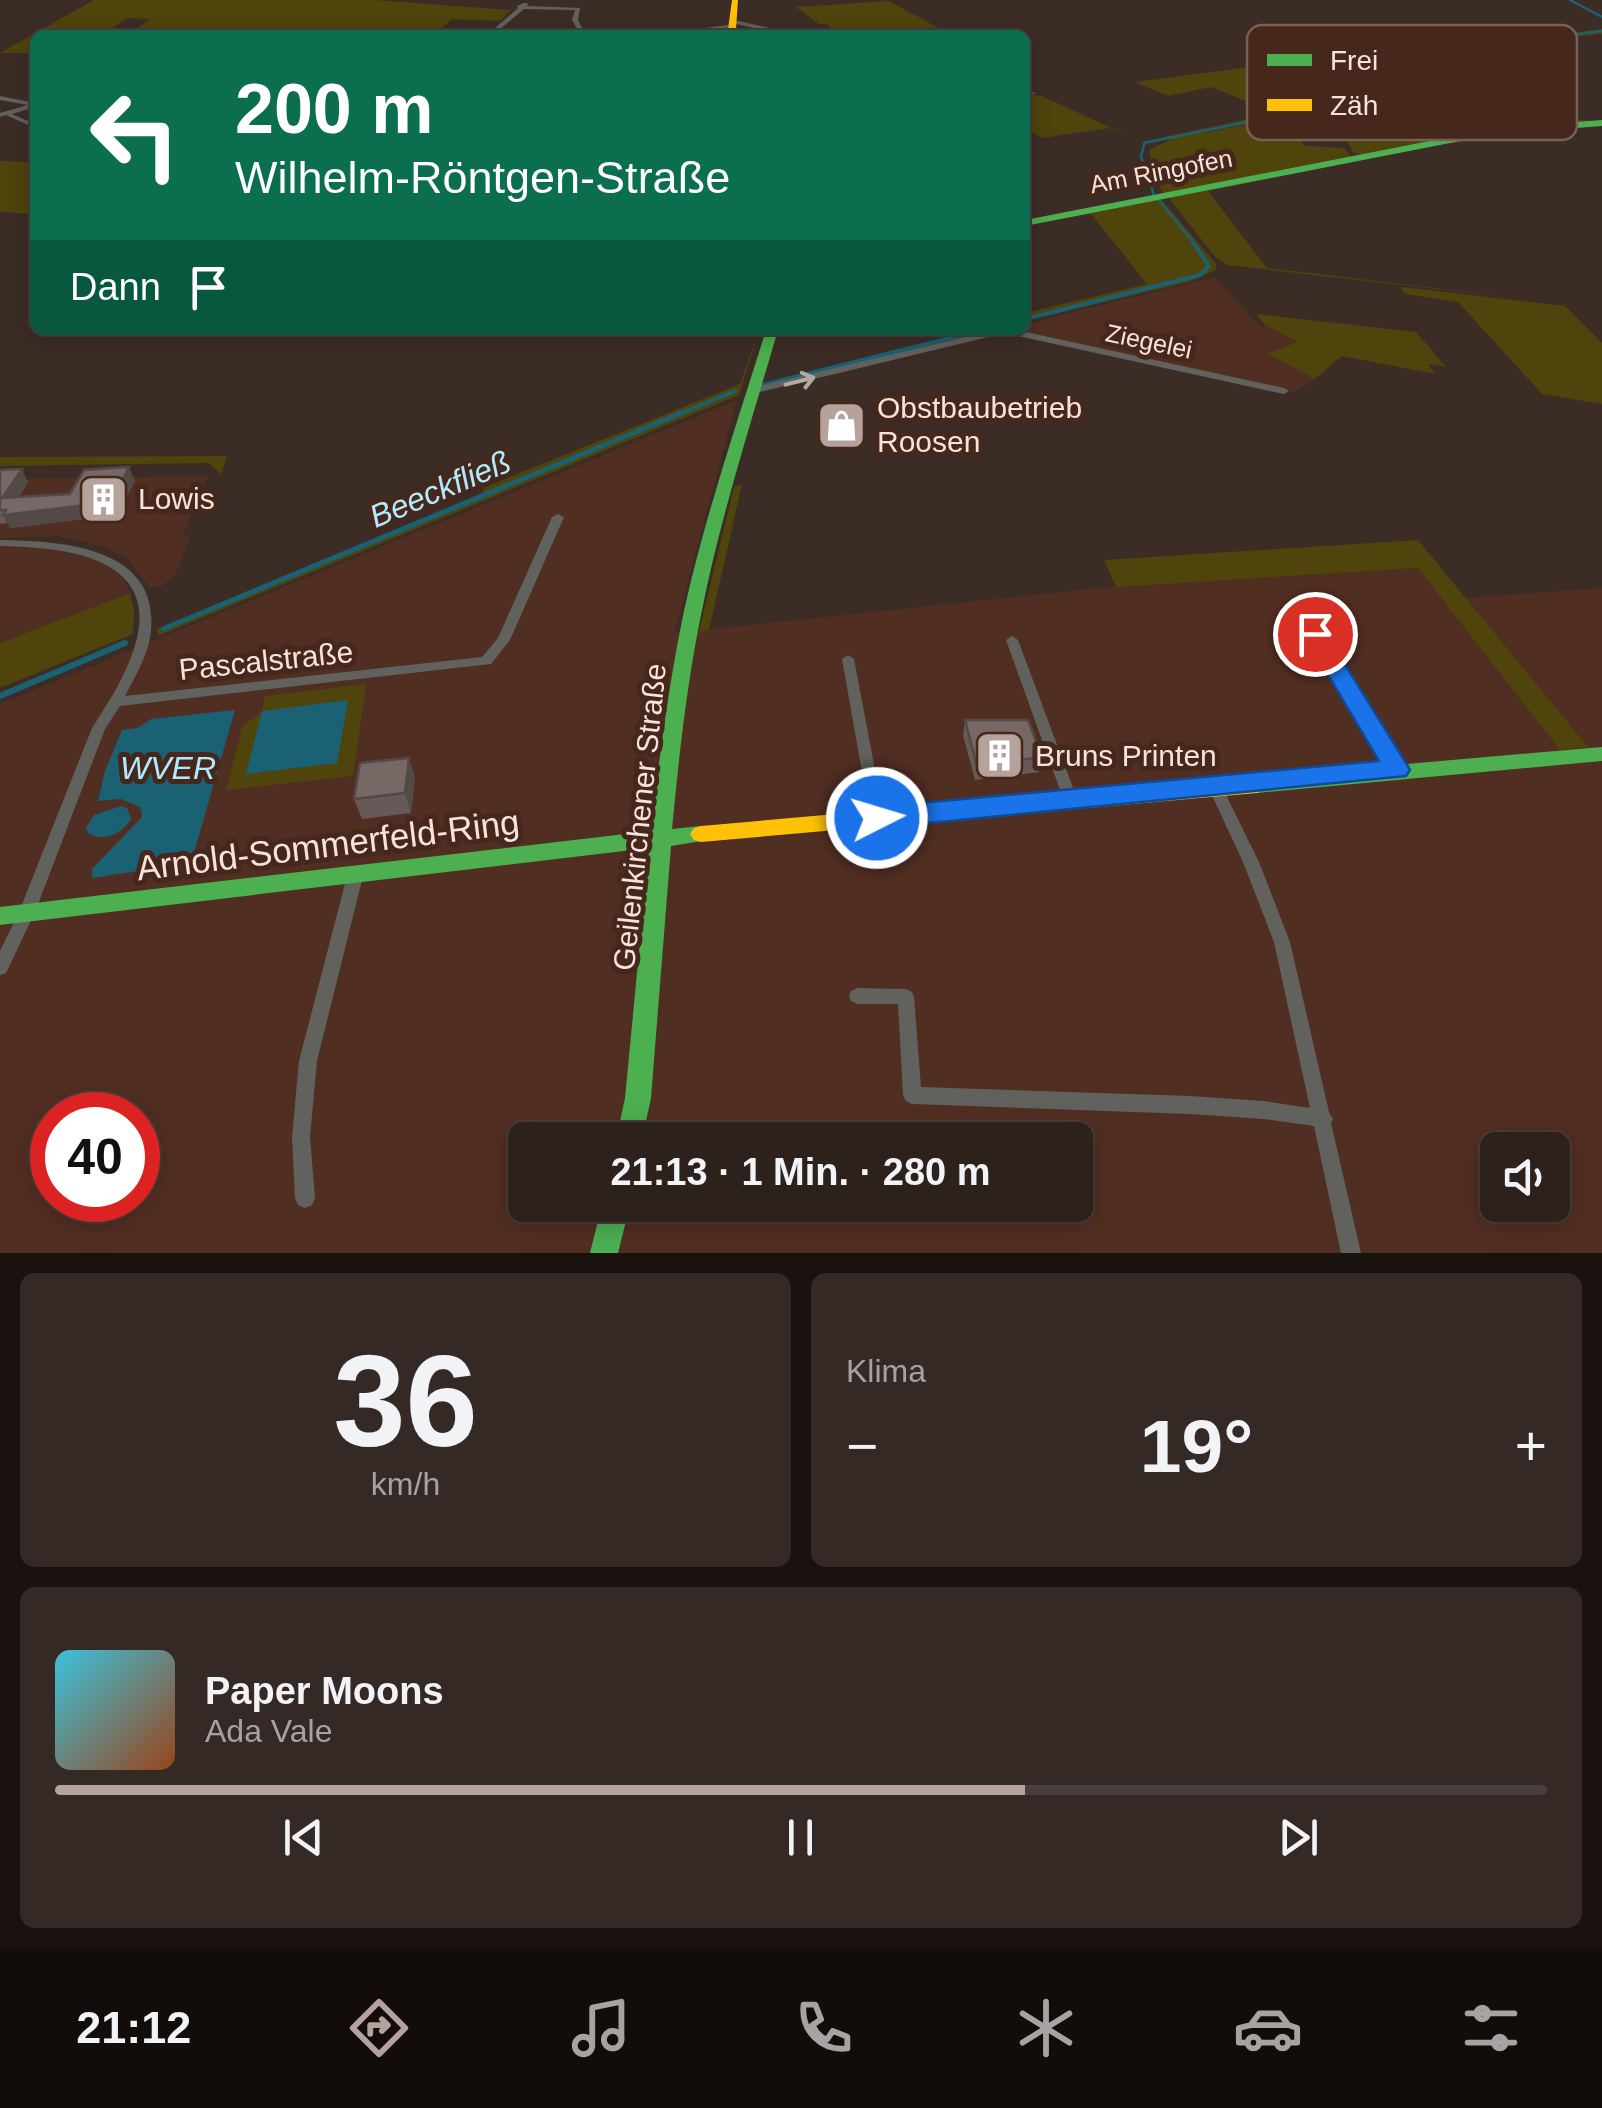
<!DOCTYPE html>
<html lang="de">
<meta charset="utf-8">
<style>
body{margin:0;font-family:Helvetica,sans-serif;background:#352925;color:#f1f3f6;height:100vh;display:flex;flex-direction:column;font-size:38px;white-space:nowrap}
*{box-sizing:border-box;margin:0}
p{font-size:32px;color:#a7a3a3}
.icon{flex:none;width:55px;height:55px;fill:none;stroke:currentColor;stroke-width:2;stroke-linecap:round;stroke-linejoin:round}
.map{position:relative;height:1253px;overflow:hidden}
.side{display:flex;flex-direction:column;gap:20px;padding:20px;background:#19120f;flex:1}
.side>*{flex:none}
.banner{position:absolute;left:30px;top:30px;width:1000px;height:305px;border-radius:15px;box-shadow:0 5px 25px #0003,0 0 0 2px #483e3b;background:#0b6e4f;color:#fff;overflow:hidden}
.controls{position:absolute;left:1480px;top:1132px;display:grid;gap:20px}
.controls a{display:grid;place-items:center;width:90px;height:90px;border-radius:15px;background:#2d211c;box-shadow:0 5px 25px #0003,0 0 0 2px #483e3b;font-size:50px}
.speed{position:absolute;left:30px;top:1092px;display:flex;gap:20px;font-size:50px;font-weight:700;text-align:center}
.speed>*{display:grid;place-content:center;width:130px;height:130px;border-radius:50%;background:#2d211c;box-shadow:0 5px 25px #0003,0 0 0 2px #483e3b;line-height:1}
.speed .limit{border:15px solid #d22;background:#fff;color:#111}
.pin{position:absolute;display:grid;place-items:center;width:85px;height:85px;color:#fff;margin:-42px;border:5px solid #fff;border-radius:50%;box-shadow:0 2px 10px #0007}
.me{position:absolute;width:110px;margin:-55px;rotate:85deg;stroke-linejoin:round;filter:drop-shadow(0 0 8px #0008)}
.turn{display:flex;align-items:center;gap:35px;height:210px;padding:0 40px;font-size:45px}
.turn .icon{width:130px;height:130px;stroke-width:2.5}
.turn b{display:block;font-size:70px;line-height:85px}
.then{display:flex;align-items:center;height:95px;padding:0 40px;background:#0003;gap:20px;font-size:38px}
.big{font-size:75px;font-weight:700;line-height:1.1}
.side .widget{flex:1;display:flex;flex-direction:column;justify-content:center;gap:15px;min-width:0;padding:0 35px;border-radius:15px;background:#352925}
.side .dial{align-items:center;gap:0}
.dial b{font-size:130px;line-height:1}
.song{display:flex;align-items:center;gap:30px}
.cover{width:120px;height:120px;border-radius:15px;background:linear-gradient(135deg,hsl(190 70% 55%),hsl(20 70% 35%))}
.played{height:10px;border-radius:5px;background:linear-gradient(90deg,#b6a29c 65%,#483e3b 65%)}
.keys{display:flex;justify-content:space-around;direction:ltr}
.heat{display:flex;justify-content:space-between;align-items:center;font-size:55px;direction:ltr}
.side .tiles{flex:1;display:grid;gap:20px;grid-template-columns:1fr 1fr}
.widget:last-child{grid-column:span 2}
.trip{position:absolute;left:508px;top:1122px;width:585px;height:100px;border-radius:15px;background:#2d211c;box-shadow:0 5px 25px #0003,0 0 0 2px #483e3b;font-weight:700;line-height:100px;text-align:center}
.tab-bar{display:flex;height:160px;justify-content:space-around;align-items:center;background:#120d0b;color:#a7a3a3}
.tab-bar .icon{width:70px;height:70px}
.tab-bar .on{color:#b6a29c}
.tab-bar b{font-size:45px;color:#f1f3f6}
.map>svg:first-child{display:block}
.built{fill:#512e22;fill-rule:evenodd}
.green{fill:#4f440b}
.water{fill:#1a6273}
.lines{fill:none;stroke-linecap:round;stroke-linejoin:round}
.stream-far3{stroke:#1a6273;stroke-width:2.5}
.stream-far2{stroke:#1a6273;stroke-width:4}
.stream-far1{stroke:#1a6273;stroke-width:5}
.stream{stroke:#1a6273;stroke-width:6}
.street{fill:#61625e;fill-rule:evenodd}
.fast{fill:#4caf50;fill-rule:evenodd}
.slow{fill:#ffc107;fill-rule:evenodd}
.wall{fill:#665957}
.shaded-wall{fill:#534947}
.building{fill:#776865;stroke:#534947;stroke-width:2.5}
.oneway{stroke:#b4a8a3}
.route{fill:#1a73e8;stroke:#114b97;stroke-width:2.5}
.labels{text-anchor:middle;stroke-width:10;stroke-linejoin:round;paint-order:stroke}
.far-street-label{font-size:25px;fill:#f8e2db;stroke:#46271c}
.poi-label{font-size:30px;fill:#f8e2db;stroke:#46271c;text-anchor:start}
.street-label{font-size:30px;fill:#f8e2db;stroke:#46271c}
.water-label{font-size:32px;font-style:italic;fill:#b0ebfd;stroke:#46271c}
.near-street-label{font-size:35px;fill:#f8e2db;stroke:#46271c}
.key{fill:#46271c;stroke:#7b5f55;stroke-width:2.5}
.key-label{font-size:28px;fill:#f8e2db}
</style>
<div class="map">
<svg width="1602" height="1253" viewBox="0 0 1602 1253">
<rect width="100%" height="100%" fill="#3c2c26"/>
<g class="built">
<polygon points="1214,277 1260,326 1268,325 1299,342 1268,354 1315,379 1294,392 1020,330 1025,330 1025,325 1050,318"/>
<path d="M737,400L674,633L1109,587L1419,568L1560,750L1587,746L1463,598L1602,588V1253H0V704ZM52,1115H138V1200H52ZM525,1140H1075V1205H525ZM1498,1150H1552V1205H1498Z"/>
<polygon points="208,476 182,536 191,536 175,574 162,586 150,588 128,559 101,546 58,536 0,538 0,479"/>
<polygon points="0,546 38,546 103,561 124,580 130,593 0,643"/>
</g>
<g class="green">
<polygon points="94,0 375,0 511,10 500,21 452,19 435,35 128,35 150,19 128,18 100,35 35,35 35,53 0,53"/>
<polygon points="889,1 952,35 838,35 827,24 819,24 796,7"/>
<polygon points="1602,29 1602,34 1408,54 1358,102 1185,136 1290,117 1304,146 1344,148 1352,157 1164,194 1154,176 1149,150 1173,138 1141,142 1275,113 1211,87 1168,96 1135,82 1318,58 1405,55 1403,53"/>
<polygon points="1025,88 1029,94 1042,96 1135,139 1109,128 1042,138 1025,128"/>
<path d="M1379,88L1478,131L1479,129C1518,124 1564,116 1602,122L1480,130L1481,132L1362,155L1353,152L1329,110L1358,104Z"/>
<polygon points="1567,126 1430,146 1208,191 1267,268 1552,302 1227,265 1216,258 1170,200 1171,197 1480,136"/>
<polygon points="0,161 35,162 35,214 0,212"/>
<polygon points="1161,199 1216,264 1216,270 1188,282 1025,321 1025,313 1147,284 1091,214 1025,224"/>
<polygon points="1401,287 1565,306 1602,343 1602,404 1542,394 1458,302 1405,294"/>
<polygon points="1256,314 1416,332 1446,367 1428,364 1435,374 1342,356 1315,379 1267,354 1298,342 1265,325"/>
<polygon points="759,330 739,395 158,636 157,629 465,503 481,495 485,487 740,384"/>
<polygon points="227,456 221,474 208,463 0,466 0,457"/>
<polygon points="742,484 709,630 699,631 734,487"/>
<polygon points="1418,540 1588,747 1560,750 1418,568 1116,587 1104,560"/>
<polygon points="130,593 134,609 133,634 0,688 0,643"/>
<polygon points="366,684 353,776 226,790 242,727 262,711 265,696"/>
</g>
<g class="water">
<polygon points="348,700 337,763 246,774 262,711"/>
<polygon points="235,710 191,863 92,878 92,869 142,817 140,807 121,799 98,801 105,771 122,730 138,728 151,719"/>
<path d="M121,806L127,808L131,819C122,834 103,843 88,833L86,828L94,815Z"/>
</g>
<g class="lines">
<g class="stream-far3">
<polyline points="1570,0 1602,17"/>
<polyline points="1408,54 1602,31"/>
<polyline points="1144,143 1351,101 1406,56"/>
<polyline points="1144,144 1141,157 1154,195"/>
<polyline points="1158,199 1195,244"/>
</g>
<g class="stream-far2">
<polyline points="1025,319 1200,275 1209,266 1193,242"/>
<polyline points="763,385 982,330"/>
<polyline points="675,416 735,391"/>
</g>
<polyline class="stream-far1" points="163,629 681,413"/>
<polyline class="stream" points="0,696 125,643"/>
<g class="street">
<polygon points="524,3 528,3 527,6 580,8 578,20 582,28 577,29 572,20 575,10 524,9 493,35 487,35 518,8 517,6"/>
<polygon points="734,20 792,33 795,35 785,35 732,23"/>
<polygon points="735,24 733,27 668,35 653,35"/>
<polygon points="1025,91 1037,93 1025,95"/>
<polygon points="0,96 35,103 35,107 12,114 35,124 35,128 6,115 0,117 0,113 28,105 0,100"/>
<polygon points="994,330 1017,330 1284,388 1289,391 1284,394 1005,333 752,394 747,391 752,388"/>
<path d="M558,514L564,517L510,640L491,664L120,706L105,729L35,912L6,973L0,975V951L19,912L92,728C110,700 129,671 137,638C157,554 57,547 0,546V540C61,541 159,546 151,631C149,654 135,676 125,696L482,657L498,638L552,517Z"/>
<polygon points="1315,630 1319,631 1402,765 1404,769 1402,773 1392,773 1309,634"/>
<polygon points="1012,636 1018,640 1078,801 1076,805 1071,807 1066,805 1064,801 1006,640"/>
<polygon points="848,655 854,659 884,817 882,821 877,823 872,821 870,817 842,659"/>
<polygon points="1216,784 1221,785 1223,789 1259,862 1290,942 1329,1112 1333,1119 1331,1123 1361,1253 1341,1253 1314,1126 1264,1119 1190,1114 912,1104 906,1101 903,1095 898,1004 857,1004 851,1001 849,996 851,991 857,988 906,989 912,992 914,997 921,1087 1190,1096 1264,1101 1310,1108 1274,942 1243,862 1209,789 1211,785"/>
<polygon points="355,870 360,872 363,876 317,1061 310,1137 315,1198 312,1205 305,1208 298,1205 295,1198 292,1137 299,1061 347,876 350,872"/>
</g>
<g class="fast">
<polygon points="1602,120 1602,126 1496,134 1025,226 1025,220 1496,128"/>
<path d="M766,330H778C751,423 721,515 702,610C687,682 679,756 672,829L701,826L708,828L712,834L708,840L671,846L651,1098L642,1140H616L625,1098L649,848L0,925V907L651,831C659,758 669,683 684,611C705,516 737,423 766,330Z"/>
<polygon points="1602,747 1602,761 1257,793 1250,790 1247,785 1250,780 1257,777"/>
<polygon points="602,1205 630,1205 618,1253 590,1253"/>
</g>
<g class="slow">
<polygon points="732,0 738,0 736,29 742,35 734,35 728,29"/>
<polygon points="1257,777 1264,780 1267,785 1264,790 1257,793 701,842 694,840 690,834 694,828 701,826"/>
</g>
</g>
<g class="wall">
<polygon points="0,470 28,482 19,497 70,494 135,481 117,515 10,528 8,523 0,524"/>
<polygon points="965,720 1042,757 1039,772 975,780 963,735"/>
<polygon points="415,777 411,813 362,819 354,799"/>
<polygon points="788,1205 787,1221 744,1219 744,1210"/>
</g>
<g class="shaded-wall">
<polygon points="129,467 135,481 117,515 10,528 3,515 111,502"/>
<polygon points="22,469 28,482 9,511 2,498"/>
<polygon points="409,758 415,777 411,813 405,793"/>
</g>
<g class="building">
<polygon points="129,467 111,502 3,515 6,510 0,510 0,470 22,469 2,498 70,494 84,470"/>
<polygon points="965,720 1028,720 1042,757 977,766"/>
<polygon points="409,758 405,793 354,799 360,763"/>
<polygon points="744,1205 787,1205 787,1212 744,1210"/>
</g>
<defs><path id="oneway-shaft" d="M-6 0H5M1.5-3L5.5 0L1.5 3" fill="none" stroke-width="1.6" stroke-linecap="round" stroke-linejoin="round" transform="scale(2.5)"/></defs>
<use class="oneway" href="#oneway-shaft" transform="translate(800 381) rotate(-14)"/>
<polygon class="route" points="1315,627 1323,629 1406,763 1410,770 1406,776 877,828 867,825 863,818 867,810 877,807 1379,761 1304,634"/>
<defs>
<symbol id="shop-square" viewBox="-11 -11 22 22"><rect x="-9" y="-9" width="18" height="18" rx="4" fill="#b6a29c" stroke="#46271c"/><path d="M-5-2.5h2.3a2.7 3.5 0 0 1 5.4 0H5L5.5 6h-11ZM-1.5-2.5h3a1.5 2.3 0 0 0-3 0Z" fill="#fff"/></symbol>
<symbol id="building-square" viewBox="-11 -11 22 22"><rect x="-9" y="-9" width="18" height="18" rx="4" fill="#b6a29c" stroke="#46271c"/><path d="M-4-6H4V6H1V3H-1V6H-4ZM-2.5-4.3h1.7v1.8h-1.7ZM.8-4.3h1.7v1.8H.8ZM-2.5-1h1.7V.8h-1.7ZM.8-1h1.7V.8H.8Z" fill="#fff"/></symbol>
</defs>
<g fill-rule="evenodd">
<use href="#shop-square" x="814" y="398" width="55" height="55"/>
<use href="#building-square" x="76" y="472" width="55" height="55"/>
<use href="#building-square" x="972" y="728" width="55" height="55"/>
</g>
<g class="labels">
<g class="far-street-label">
<text transform="translate(1161 171) rotate(-11)" y="9">Am Ringofen</text>
<text transform="translate(1149 341) rotate(12)" y="9">Ziegelei</text>
</g>
<g class="poi-label">
<text x="877" y="418">Obstbaubetrieb<tspan x="877" dy="34">Roosen</tspan></text>
<text x="138" y="509">Lowis</text>
<text x="1035" y="766">Bruns Printen</text>
</g>
<g class="street-label">
<text transform="translate(266 661) rotate(-6)" y="10">Pascalstraße</text>
<text transform="translate(640 817) rotate(-84)" y="10">Geilenkirchener Straße</text>
</g>
<g class="water-label">
<text transform="translate(440 489) rotate(-23)" y="11">Beeckfließ</text>
<text x="168" y="779">WVER</text>
</g>
<g class="near-street-label">
<text transform="translate(328 845) rotate(-7)" y="12">Arnold-Sommerfeld-Ring</text>
</g>
</g>
<rect x="1247" y="25" width="330" height="115" rx="15" class="key"/>
<rect x="1267" y="54" width="45" height="12" fill="#4caf50"/>
<rect x="1267" y="99" width="45" height="12" fill="#ffc107"/>
<g class="key-label">
<text x="1330" y="70">Frei</text>
<text x="1330" y="115">Zäh</text>
</g>
</svg>
<div class="controls">
<a><svg class="icon" aria-label="sound" viewBox="0 0 24 24"><path d="M4 9h4l5-4v14l-5-4H4zM17 9q2 3 0 6"/></svg></a>
</div>
<div class="speed"><div class="limit">40</div></div>
<div class="pin" style="left:1315px;top:634px;background:#d93025"><svg class="icon" aria-label="arrive" viewBox="0 0 24 24"><path d="M6 21V4h12l-3 4 3 4H6"/></svg></div>
<svg class="me" style="left:877px;top:818px" viewBox="-20 -20 40 40"><circle r="17" fill="#1a73e8" stroke="#fff" stroke-width="3"/><path d="M0-11L8 9 0 5-8 9z" fill="#fff"/></svg>
<div class="trip">21:13 · 1 Min. · 280 m</div>
<div class="banner">
<div class="turn"><svg class="icon" aria-label="left" viewBox="0 0 24 24"><path d="M17 20v-9H6M10 6l-5 5 5 5"/></svg><div><b>200 m</b>Wilhelm-Röntgen-Straße</div></div>
<div class="then">Dann<svg class="icon" aria-label="arrive" viewBox="0 0 24 24"><path d="M6 21V4h12l-3 4 3 4H6"/></svg></div>
</div>
</div>
<section class="side">
<div class="tiles">
<div class="widget dial"><b>36</b><p>km/h</p></div>
<div class="widget"><p>Klima</p>
<div class="heat"><a>−</a><b class="big">19°</b><a>+</a></div>
</div>
<div class="widget">
<div class="song"><i class="cover"></i><div><b>Paper Moons</b><p>Ada Vale</p></div></div>
<div class="played"></div>
<div class="keys"><svg class="icon" aria-label="previous" viewBox="0 0 24 24"><path d="M18 5L8 12l10 7zM5 5v14"/></svg><svg class="icon" aria-label="pause" viewBox="0 0 24 24"><path d="M8 5v14M16 5v14"/></svg><svg class="icon" aria-label="next" viewBox="0 0 24 24"><path d="M6 5l10 7-10 7zM19 5v14"/></svg></div>
</div>
</div>
</section>
<nav class="tab-bar">
<b>21:12</b>
<svg class="icon on" aria-label="directions" viewBox="0 0 24 24"><path d="M12 3l9 9-9 9-9-9zM9 14v-3h6M13 9l2 2-2 2"/></svg>
<svg class="icon" aria-label="music" viewBox="0 0 24 24"><path d="M9 18V5l10-2v13"/><circle cx="6" cy="18" r="3"/><circle cx="16" cy="16" r="3"/></svg>
<svg class="icon" aria-label="phone" viewBox="0 0 24 24"><path d="M5 4h4l2 5-3 2q2 4 5 5l2-3 5 2v4C11 20 4 13 5 4z"/></svg>
<svg class="icon" aria-label="climate" viewBox="0 0 24 24"><path d="M12 3v18M4 7l16 10M4 17L20 7"/></svg>
<svg class="icon" aria-label="car" viewBox="0 0 24 24"><path d="M5 17H2v-5l4-1 3-4h7l3 4 3 1v5h-3M9 17h6M6 11h13"/><circle cx="7" cy="17" r="2"/><circle cx="17" cy="17" r="2"/></svg>
<svg class="icon" aria-label="filters" viewBox="0 0 24 24"><path d="M4 7h16M4 17h16"/><circle cx="9" cy="7" r="2"/><circle cx="15" cy="17" r="2"/></svg>
</nav>
